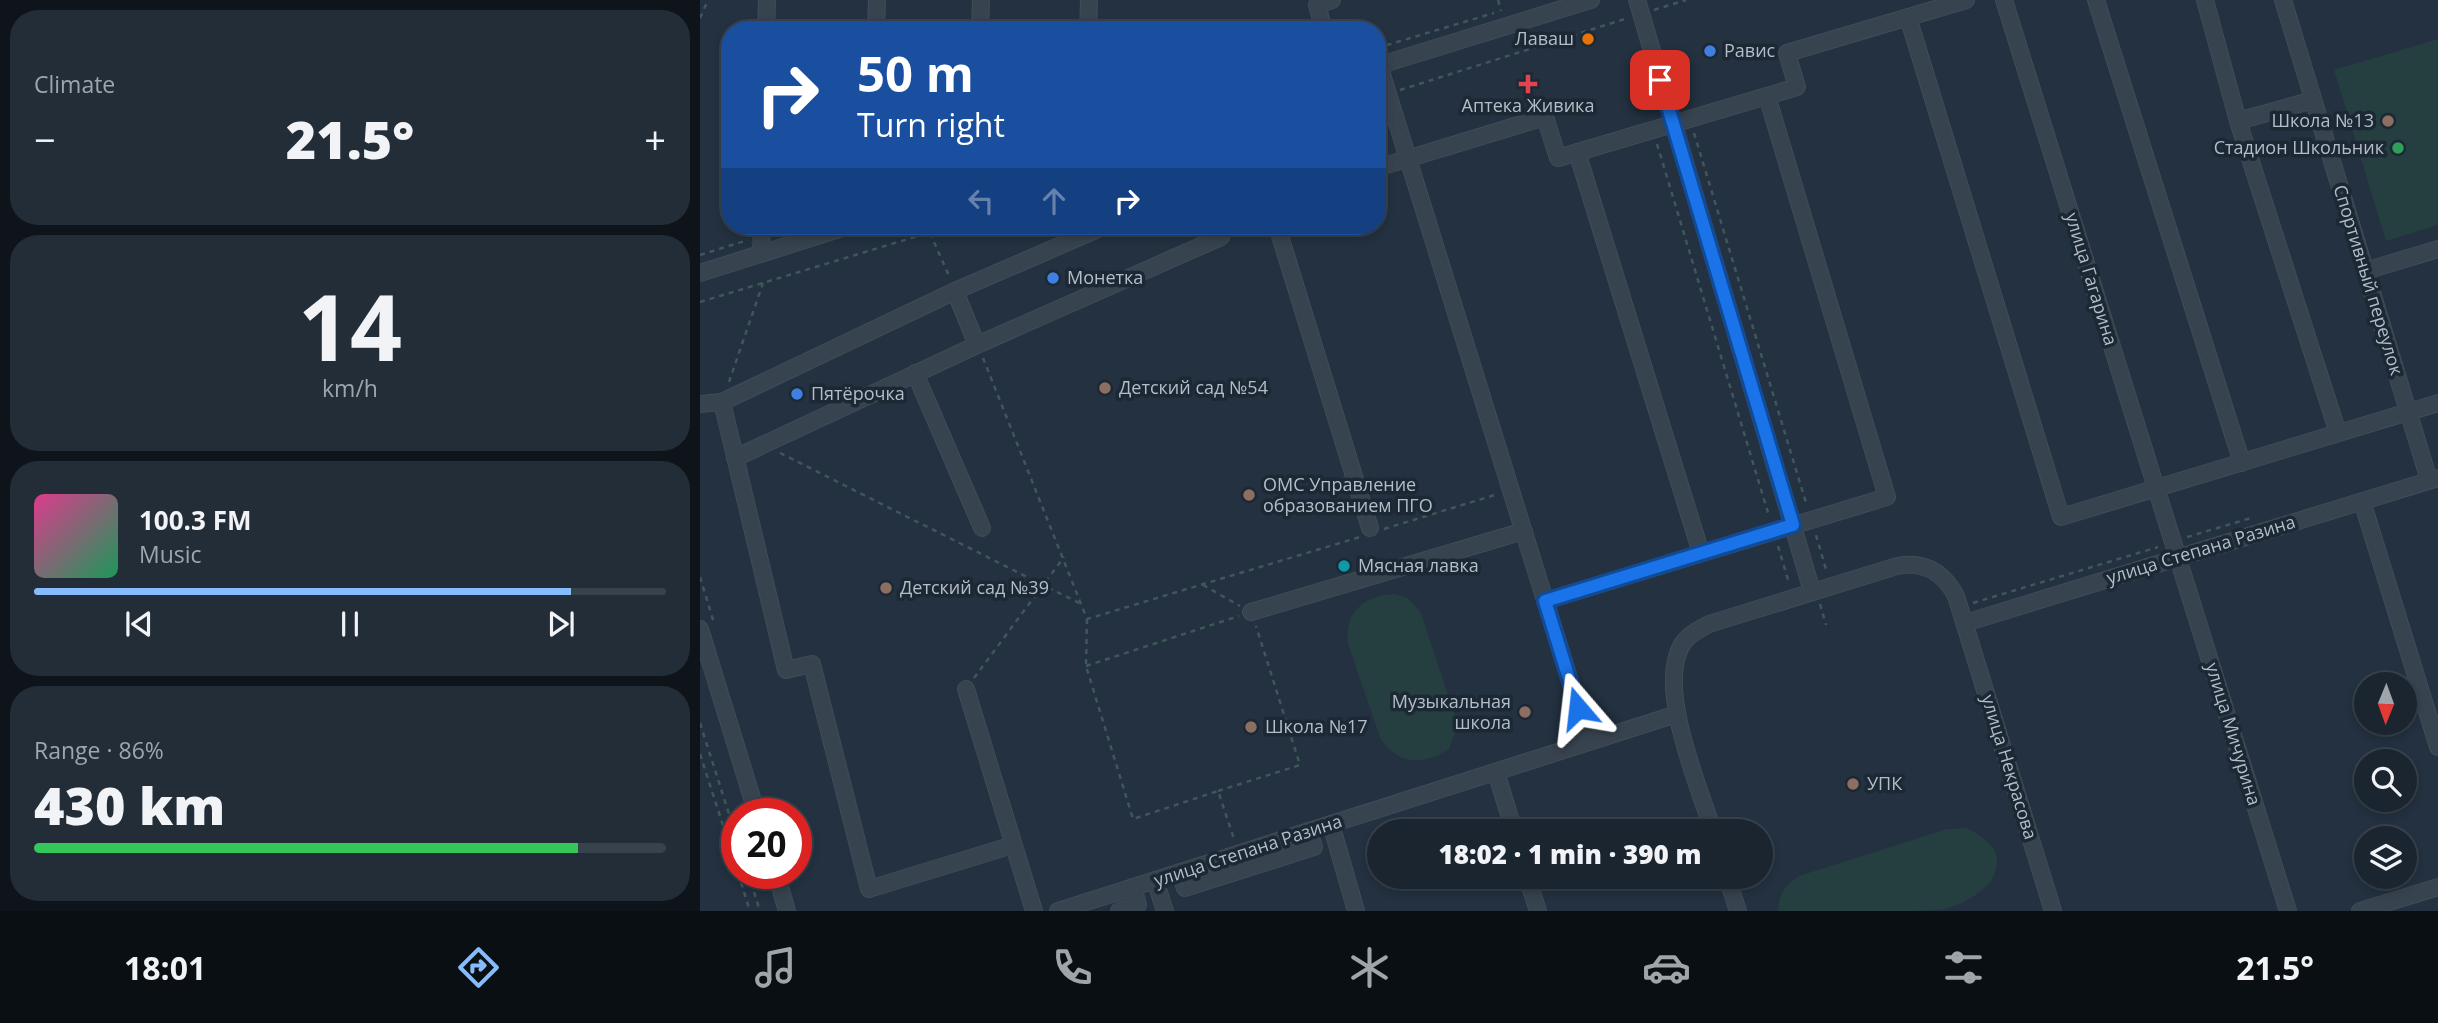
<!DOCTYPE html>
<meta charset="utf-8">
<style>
body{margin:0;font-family:"Open Sans",sans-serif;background:#232d38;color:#f1f3f6;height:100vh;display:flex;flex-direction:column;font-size:26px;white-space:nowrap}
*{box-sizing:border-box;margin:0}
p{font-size:23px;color:#9fa5ab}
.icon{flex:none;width:38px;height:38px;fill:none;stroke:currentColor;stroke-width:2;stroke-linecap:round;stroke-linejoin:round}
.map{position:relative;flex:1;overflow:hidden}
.panel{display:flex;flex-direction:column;gap:10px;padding:10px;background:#0e141a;width:700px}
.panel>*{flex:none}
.top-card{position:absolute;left:21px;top:21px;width:665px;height:214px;border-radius:28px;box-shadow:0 4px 10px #0003,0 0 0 2px #38424c;background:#1a4fa0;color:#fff;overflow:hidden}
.needle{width:46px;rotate:181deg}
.controls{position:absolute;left:1654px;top:672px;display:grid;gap:14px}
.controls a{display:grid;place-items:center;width:63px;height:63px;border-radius:50%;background:#1a2530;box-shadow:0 4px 10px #0003,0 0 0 2px #38424c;font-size:35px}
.speed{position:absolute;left:21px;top:798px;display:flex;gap:14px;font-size:35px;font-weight:700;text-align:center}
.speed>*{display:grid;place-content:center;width:91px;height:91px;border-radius:50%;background:#1a2530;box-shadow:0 4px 10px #0003,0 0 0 2px #38424c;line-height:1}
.speed .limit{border:10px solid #d22;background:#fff;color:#111}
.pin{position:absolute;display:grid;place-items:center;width:60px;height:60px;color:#fff;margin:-30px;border-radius:14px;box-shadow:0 4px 10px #0006}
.me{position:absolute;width:77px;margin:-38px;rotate:343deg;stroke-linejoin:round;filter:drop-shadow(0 0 5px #0008)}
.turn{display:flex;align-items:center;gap:24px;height:147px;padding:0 21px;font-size:32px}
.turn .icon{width:91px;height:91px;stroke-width:2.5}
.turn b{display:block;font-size:49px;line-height:60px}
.lanes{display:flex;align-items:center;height:66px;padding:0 21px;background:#0003;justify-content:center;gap:35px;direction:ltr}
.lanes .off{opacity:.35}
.big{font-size:52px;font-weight:800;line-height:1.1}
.panel .card{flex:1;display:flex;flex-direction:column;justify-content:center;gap:10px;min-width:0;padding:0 24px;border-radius:28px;background:#232d38}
.panel .dial{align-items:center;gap:0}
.dial b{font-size:91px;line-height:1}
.song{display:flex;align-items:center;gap:21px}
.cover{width:84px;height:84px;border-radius:10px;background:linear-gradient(135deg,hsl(330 70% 55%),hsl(150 70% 35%))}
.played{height:7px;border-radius:4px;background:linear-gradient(90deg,#86bcfd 85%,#38424c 85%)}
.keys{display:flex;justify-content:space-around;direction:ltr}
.heat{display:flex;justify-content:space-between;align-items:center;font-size:38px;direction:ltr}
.charge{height:10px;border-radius:5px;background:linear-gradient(90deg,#34c759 86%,#38424c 0)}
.trip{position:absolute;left:667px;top:819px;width:406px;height:70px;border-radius:35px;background:#1a2530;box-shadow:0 4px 10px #0003,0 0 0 2px #38424c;font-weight:800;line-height:70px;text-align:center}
.tabs{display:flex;height:112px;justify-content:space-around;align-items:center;background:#0a0f13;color:#9fa5ab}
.tabs .icon{width:49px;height:49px}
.tabs .on{color:#86bcfd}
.tabs b{font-size:32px;color:#f1f3f6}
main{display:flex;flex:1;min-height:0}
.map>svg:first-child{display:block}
.green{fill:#253f41}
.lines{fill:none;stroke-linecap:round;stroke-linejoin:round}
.minor-casing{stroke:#404c58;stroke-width:18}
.path{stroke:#3e5859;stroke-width:2.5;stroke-dasharray:5 5;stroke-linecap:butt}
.minor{stroke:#37434f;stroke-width:16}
.route-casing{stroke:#114b97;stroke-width:18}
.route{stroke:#1a73e8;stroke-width:12}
.food-dot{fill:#e8710a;stroke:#1c2834;stroke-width:2.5}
.shop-dot{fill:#3f7fe0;stroke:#1c2834;stroke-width:2.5}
.health-dot{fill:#e0444e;stroke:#1c2834;stroke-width:2.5}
.education-dot{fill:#8d6e63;stroke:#1c2834;stroke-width:2.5}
.leisure-dot{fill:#2e9e5b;stroke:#1c2834;stroke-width:2.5}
.culture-dot{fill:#0f9aa8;stroke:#1c2834;stroke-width:2.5}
.labels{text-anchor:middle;stroke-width:7;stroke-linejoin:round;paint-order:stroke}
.poi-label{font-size:18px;fill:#b3beca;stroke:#1c2834;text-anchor:start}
.street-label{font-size:18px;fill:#b3beca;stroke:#1c2834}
</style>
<main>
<section class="panel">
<div class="card"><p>Climate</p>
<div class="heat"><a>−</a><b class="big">21.5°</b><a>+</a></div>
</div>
<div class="card dial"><b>14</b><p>km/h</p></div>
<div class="card">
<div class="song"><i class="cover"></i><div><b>100.3 FM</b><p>Music</p></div></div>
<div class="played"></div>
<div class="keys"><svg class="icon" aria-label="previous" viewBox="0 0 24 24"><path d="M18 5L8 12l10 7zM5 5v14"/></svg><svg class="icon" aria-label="pause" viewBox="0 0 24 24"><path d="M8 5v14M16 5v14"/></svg><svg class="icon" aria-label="next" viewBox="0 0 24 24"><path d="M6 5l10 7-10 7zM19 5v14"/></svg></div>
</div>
<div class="card"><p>Range · 86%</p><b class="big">430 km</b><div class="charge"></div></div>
</section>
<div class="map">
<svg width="1738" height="911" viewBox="0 0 1738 911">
<rect width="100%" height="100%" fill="#233140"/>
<g class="green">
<polygon points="1738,39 1738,225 1686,241 1634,70"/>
<path d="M694,594L708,598L721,613L755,716V733L749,749C723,765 701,766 681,740L648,644C644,612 663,596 694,594Z"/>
<path d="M1266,828C1326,854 1289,900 1240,910C1225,911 1207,911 1192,911C1154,911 1116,911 1078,911C1079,892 1085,884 1102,875L1247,829Z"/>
</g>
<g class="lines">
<defs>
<g id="minor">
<polyline points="937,0 1112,591"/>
<polyline points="1304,0 1588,911"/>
<polyline points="1396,0 1542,463"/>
<polyline points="1505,0 1538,121 1638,433"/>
<polyline points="1583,0 1729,480"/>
<polyline points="1208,17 1361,517 1738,403"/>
<polyline points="66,30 67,0"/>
<polyline points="176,30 177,0"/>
<polyline points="280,30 281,0"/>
<polyline points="388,30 389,0"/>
<polyline points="624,30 617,5 632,0"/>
<polyline points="679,65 889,742"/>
<polyline points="677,66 891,0"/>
<polyline points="1538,121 1613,100"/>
<polyline points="877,152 1001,553"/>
<polyline points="677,168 845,117 858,158 1097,87 1087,53 1266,0"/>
<polyline points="577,226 670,528"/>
<polyline points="61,253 62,226"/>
<polyline points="1665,271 1738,249"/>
<polyline points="0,273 149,226"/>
<polyline points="255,291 405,226"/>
<polyline points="215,373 282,528"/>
<polyline points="22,402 255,291 277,345"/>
<polyline points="0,404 22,402 86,670 112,664 169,889 313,845"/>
<polyline points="35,458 277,345 521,237 518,226"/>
<polyline points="1662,501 1738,747"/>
<polyline points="845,601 1187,497 1067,96"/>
<polyline points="551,612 824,531"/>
<polyline points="1265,623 1738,478"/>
<polyline points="0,629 57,814"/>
<polyline points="266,689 334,911"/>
<polyline points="796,772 814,831"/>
<polyline points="631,824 656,911"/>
<path d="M1013,831C999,786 955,686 983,643C989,634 1000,629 1009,624L1197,566C1224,561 1243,572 1256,596L1353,911"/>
<polyline points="480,872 485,888 614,847 609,831"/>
<polyline points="76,873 87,911"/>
<polyline points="827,877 838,911"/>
<polyline points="1027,877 1038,911"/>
<polyline points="455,880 465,911"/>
<polyline points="358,911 977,714"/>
<polyline points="419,911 438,905 433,887"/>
<polyline points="1660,911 1738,887"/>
</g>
</defs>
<use href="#minor" class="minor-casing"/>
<g class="path">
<polyline points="798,0 801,11"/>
<polyline points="954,10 986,0"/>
<polyline points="0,18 8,0"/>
<polyline points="677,48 794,13"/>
<polyline points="700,90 928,18"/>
<polyline points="994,133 1107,506"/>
<polyline points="957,144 1069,516"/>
<polyline points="75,232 95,226"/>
<polyline points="230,233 250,278"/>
<polyline points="0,255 48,240"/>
<polyline points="0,302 251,226"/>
<polyline points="283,358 387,619 660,537"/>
<polyline points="29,382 63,283"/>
<polyline points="80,453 381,604"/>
<polyline points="684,529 798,494"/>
<polyline points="1116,535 1127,573"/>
<polyline points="1487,537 1551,518"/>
<polyline points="1078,546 1089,583"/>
<polyline points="0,577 14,623"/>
<polyline points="503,585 540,606"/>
<polyline points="1273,603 1458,547"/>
<polyline points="1120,604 1126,625"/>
<polyline points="387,619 386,666 433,819 518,791 534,839"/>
<polyline points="386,666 539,616"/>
<polyline points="274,678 364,557"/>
<polyline points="0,723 37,839"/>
<polyline points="0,754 37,869"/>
<polyline points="518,791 600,765 556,626"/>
<polyline points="38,873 50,911"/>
<polyline points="48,873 60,911"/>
</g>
<use href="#minor" class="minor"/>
</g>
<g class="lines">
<defs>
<polyline id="route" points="878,708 845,601 1093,525 960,80"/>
</defs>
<use href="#route" class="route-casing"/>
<use href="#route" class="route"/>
</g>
<circle class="food-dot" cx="888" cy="39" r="7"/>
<g class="shop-dot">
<circle cx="1010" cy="51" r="7"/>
<circle cx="353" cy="278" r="7"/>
<circle cx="97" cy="394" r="7"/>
</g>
<path class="health-dot" d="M824.5 73.5h7v7h7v7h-7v7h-7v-7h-7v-7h7z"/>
<g class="education-dot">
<circle cx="1688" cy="121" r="7"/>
<circle cx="405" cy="388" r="7"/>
<circle cx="549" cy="495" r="7"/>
<circle cx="186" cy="588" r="7"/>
<circle cx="825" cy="712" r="7"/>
<circle cx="551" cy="727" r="7"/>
<circle cx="1153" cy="784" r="7"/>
</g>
<circle class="leisure-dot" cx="1698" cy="148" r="7"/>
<circle class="culture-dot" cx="644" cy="566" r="7"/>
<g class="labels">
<g class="poi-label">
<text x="874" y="45" text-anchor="end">Лаваш</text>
<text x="1024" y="57">Равис</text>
<text x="828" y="112" text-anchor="middle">Аптека Живика</text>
<text x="1674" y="127" text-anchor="end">Школа №13</text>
<text x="1684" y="154" text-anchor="end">Стадион Школьник</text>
<text x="367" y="284">Монетка</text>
<text x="419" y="394">Детский сад №54</text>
<text x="111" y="400">Пятёрочка</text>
<text x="563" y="491">ОМС Управление<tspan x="563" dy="21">образованием ПГО</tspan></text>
<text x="658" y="572">Мясная лавка</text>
<text x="200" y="594">Детский сад №39</text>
<text x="811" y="708" text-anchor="end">Музыкальная<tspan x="811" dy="21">школа</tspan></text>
<text x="565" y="733">Школа №17</text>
<text x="1167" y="790">УПК</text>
</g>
<g class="street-label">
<text transform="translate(1391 279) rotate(73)" y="6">улица Гагарина</text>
<text transform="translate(1668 280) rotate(73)" y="6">Спортивный переулок</text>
<text transform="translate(1501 550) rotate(-17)" y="6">улица Степана Разина</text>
<text transform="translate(1533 734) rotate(73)" y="6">улица Мичурина</text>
<text transform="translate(1309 767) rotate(73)" y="6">улица Некрасова</text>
<text transform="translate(548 851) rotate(-18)" y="6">улица Степана Разина</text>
</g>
</g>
</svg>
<div class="controls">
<a><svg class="needle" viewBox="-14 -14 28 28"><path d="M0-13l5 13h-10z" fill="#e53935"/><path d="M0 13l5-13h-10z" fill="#9fa5ab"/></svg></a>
<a><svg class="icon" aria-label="search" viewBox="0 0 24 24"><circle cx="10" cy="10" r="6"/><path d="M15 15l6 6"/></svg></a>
<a><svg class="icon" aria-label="layers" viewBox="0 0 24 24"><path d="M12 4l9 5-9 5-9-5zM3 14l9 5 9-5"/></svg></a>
</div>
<div class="speed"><div class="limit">20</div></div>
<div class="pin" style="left:960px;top:80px;background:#d93025"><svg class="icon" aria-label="arrive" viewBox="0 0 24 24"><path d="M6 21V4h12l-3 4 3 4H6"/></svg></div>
<svg class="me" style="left:878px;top:708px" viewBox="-20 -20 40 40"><path d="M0-17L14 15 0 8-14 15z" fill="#1a73e8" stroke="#fff" stroke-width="4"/></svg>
<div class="trip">18:02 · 1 min · 390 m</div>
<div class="top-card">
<div class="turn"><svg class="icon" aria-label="right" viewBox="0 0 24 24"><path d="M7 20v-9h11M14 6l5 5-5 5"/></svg><div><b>50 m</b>Turn right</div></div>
<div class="lanes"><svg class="icon off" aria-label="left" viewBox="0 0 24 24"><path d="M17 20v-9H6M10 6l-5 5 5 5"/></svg><svg class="icon off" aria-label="ahead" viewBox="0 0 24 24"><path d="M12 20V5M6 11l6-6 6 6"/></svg><svg class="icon" aria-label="right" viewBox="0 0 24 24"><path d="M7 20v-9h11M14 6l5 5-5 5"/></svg></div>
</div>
</div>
</main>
<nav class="tabs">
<b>18:01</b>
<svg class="icon on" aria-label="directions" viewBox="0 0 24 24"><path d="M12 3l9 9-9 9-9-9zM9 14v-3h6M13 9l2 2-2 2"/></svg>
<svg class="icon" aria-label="music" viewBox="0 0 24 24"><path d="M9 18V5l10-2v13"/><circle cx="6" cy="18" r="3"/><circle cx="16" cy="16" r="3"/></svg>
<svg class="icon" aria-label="phone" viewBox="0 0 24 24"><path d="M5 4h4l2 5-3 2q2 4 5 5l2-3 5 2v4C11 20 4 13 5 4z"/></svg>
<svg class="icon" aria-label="climate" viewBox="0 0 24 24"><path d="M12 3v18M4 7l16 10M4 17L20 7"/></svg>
<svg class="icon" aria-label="car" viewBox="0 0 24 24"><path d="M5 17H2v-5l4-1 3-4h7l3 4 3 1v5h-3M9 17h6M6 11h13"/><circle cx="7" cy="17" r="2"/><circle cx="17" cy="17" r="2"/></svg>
<svg class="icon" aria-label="filters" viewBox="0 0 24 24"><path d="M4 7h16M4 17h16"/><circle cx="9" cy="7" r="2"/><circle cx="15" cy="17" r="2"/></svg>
<b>21.5°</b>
</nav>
